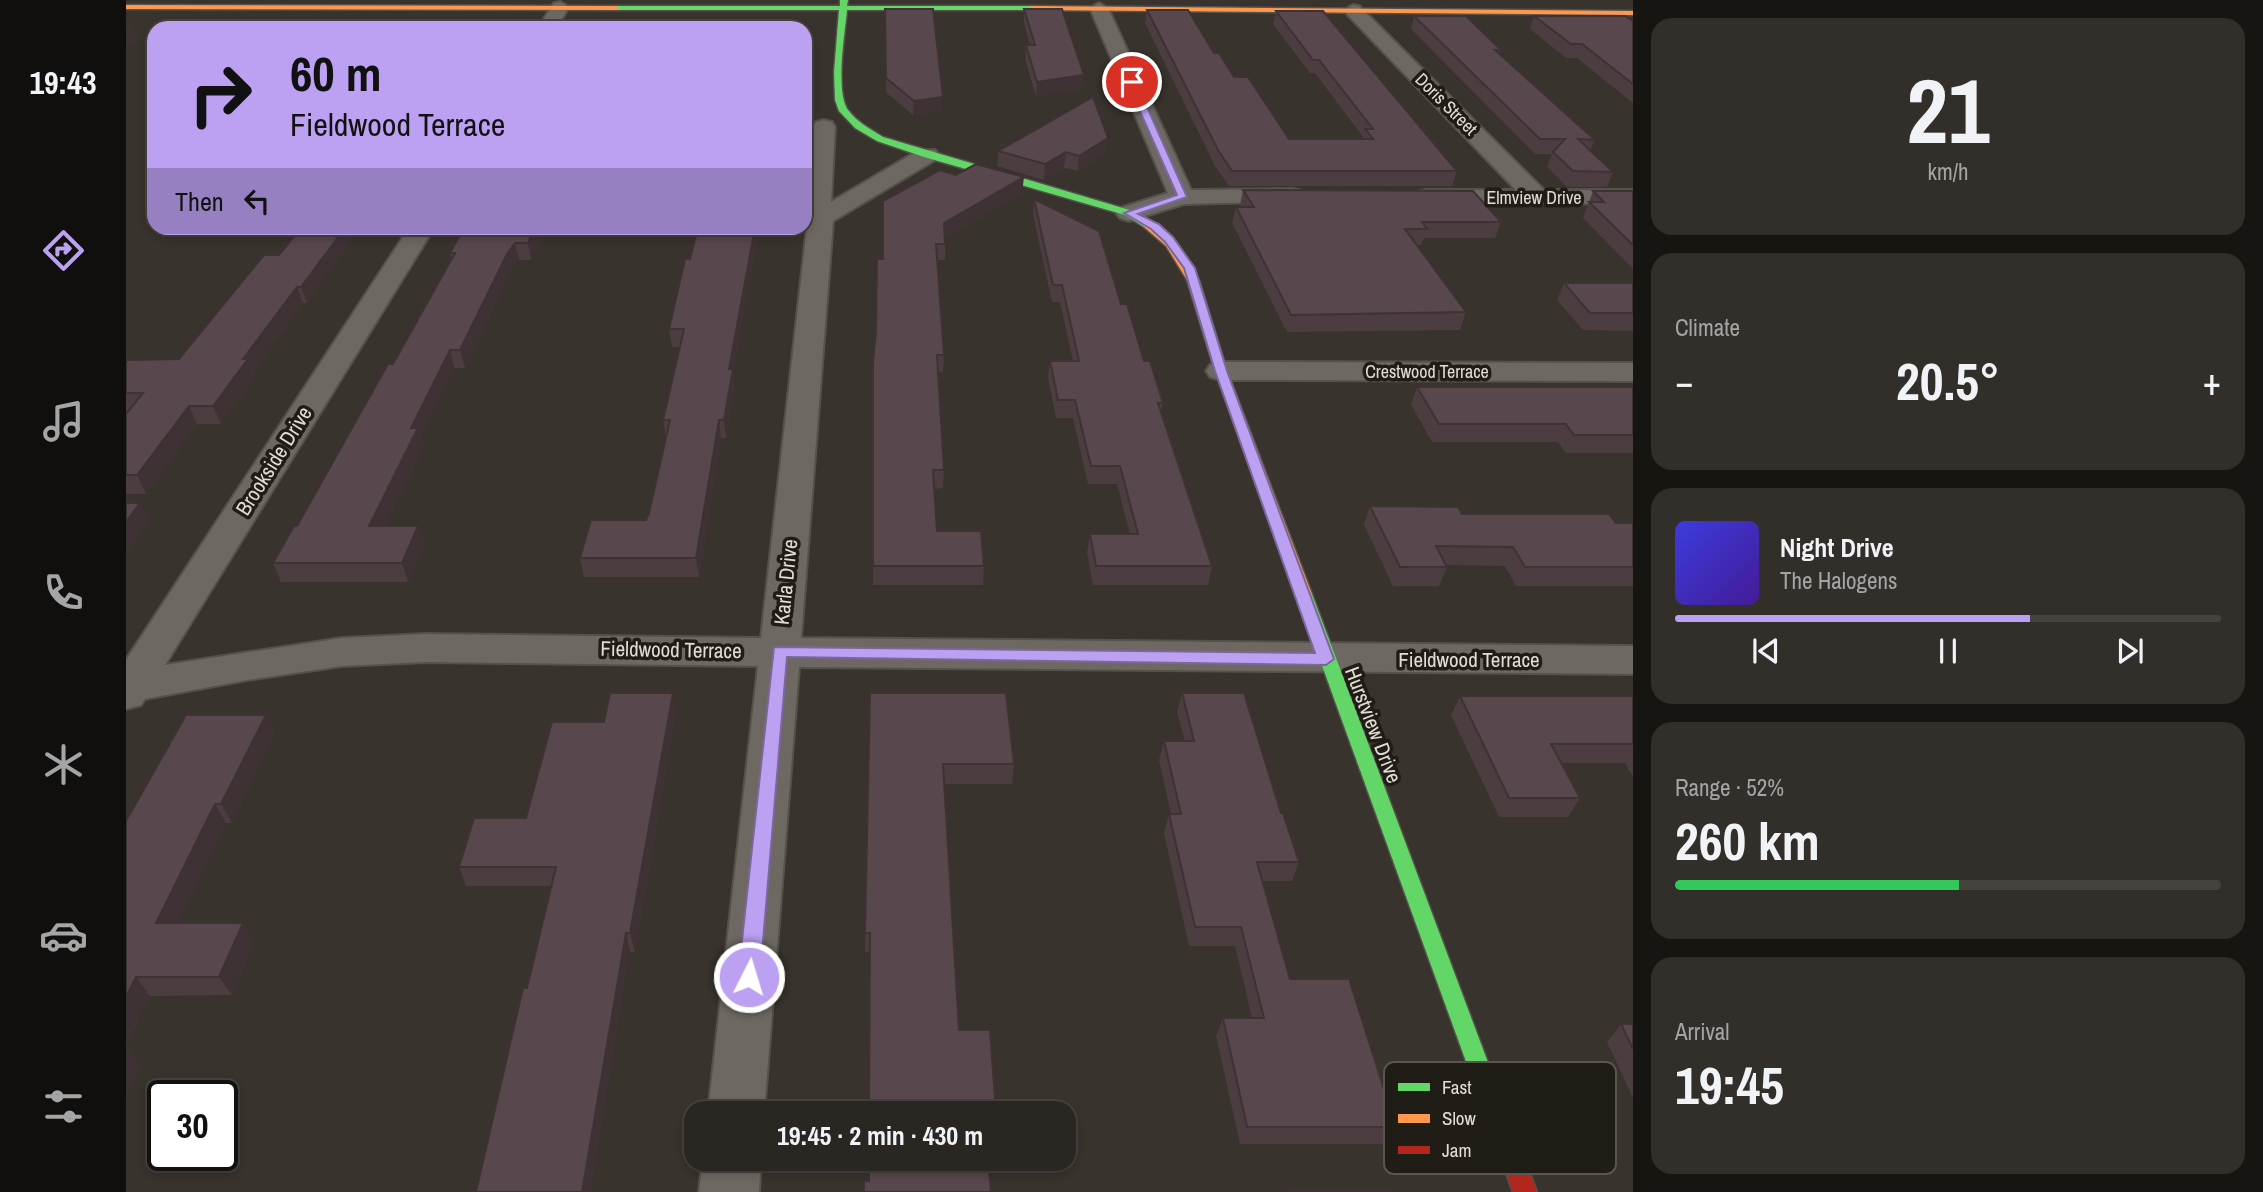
<!DOCTYPE html>
<meta charset="utf-8">
<style>
body{margin:0;font-family:"Archivo Narrow",sans-serif;background:#322e2a;color:#f1f3f6;height:100vh;display:flex;flex-direction:column;font-size:26px;white-space:nowrap}
*{box-sizing:border-box;margin:0}
p{font-size:23px;color:#a5a5a5}
.icon{flex:none;width:38px;height:38px;fill:none;stroke:currentColor;stroke-width:2;stroke-linecap:round;stroke-linejoin:round}
.map{position:relative;flex:1;overflow:hidden}
.panel{display:flex;flex-direction:column;gap:18px;padding:18px;background:#171512;width:630px}
.panel>*{flex:none}
.guide{position:absolute;left:21px;top:21px;width:665px;height:214px;border-radius:21px;box-shadow:0 4px 10px #0003,0 0 0 2px #46433f;background:#bca0f2;color:#111;overflow:hidden}
.speed{position:absolute;left:21px;top:1080px;display:flex;gap:14px;font-size:35px;font-weight:700;text-align:center}
.speed>*{display:grid;place-content:center;width:91px;height:91px;border-radius:50%;background:#2a2621;box-shadow:0 4px 10px #0003,0 0 0 2px #46433f;line-height:1}
.speed .limit{border:4px solid #111;border-radius:10px;background:#fff;color:#111}
.pin{position:absolute;display:grid;place-items:center;width:60px;height:60px;color:#fff;margin:-30px;border:4px solid #fff;border-radius:50%;box-shadow:0 2px 7px #0007}
.me{position:absolute;width:77px;margin:-38px;rotate:5deg;stroke-linejoin:round;filter:drop-shadow(0 0 5px #0008)}
.turn{display:flex;align-items:center;gap:24px;height:147px;padding:0 28px;font-size:32px}
.turn .icon{width:91px;height:91px;stroke-width:2.5}
.turn b{display:block;font-size:49px;line-height:60px}
.then{display:flex;align-items:center;height:66px;padding:0 28px;background:#0003;gap:14px;font-size:26px}
.big{font-size:52px;font-weight:700;line-height:1.1}
.panel .tile{flex:1;display:flex;flex-direction:column;justify-content:center;gap:10px;min-width:0;padding:0 24px;border-radius:21px;background:#322e2a}
.panel .dial{align-items:center;gap:0}
.dial b{font-size:91px;line-height:1}
.song{display:flex;align-items:center;gap:21px}
.cover{width:84px;height:84px;border-radius:10px;background:linear-gradient(135deg,hsl(240 70% 55%),hsl(260 70% 35%))}
.played{height:7px;border-radius:4px;background:linear-gradient(90deg,#bca0f2 65%,#46433f 65%)}
.keys{display:flex;justify-content:space-around;direction:ltr}
.heat{display:flex;justify-content:space-between;align-items:center;font-size:38px;direction:ltr}
.charge{height:10px;border-radius:5px;background:linear-gradient(90deg,#34c759 52%,#46433f 0)}
.trip{position:absolute;left:558px;top:1101px;width:392px;height:70px;border-radius:21px;background:#2a2621;box-shadow:0 4px 10px #0003,0 0 0 2px #46433f;font-weight:700;line-height:70px;text-align:center}
main{display:flex;flex:1;min-height:0}
.dock{display:flex;flex-direction:column;width:126px;justify-content:space-around;align-items:center;background:#110f0d;color:#a5a5a5}
.dock .icon{width:49px;height:49px}
.dock .on{color:#bca0f2}
.dock b{font-size:32px;color:#f1f3f6}
.map>svg:first-child{display:block}
.lines{fill:none;stroke-linecap:round;stroke-linejoin:round}
.street-casing{stroke:#55514b;stroke-width:4}
.fast-casing{stroke:#55514b;stroke-width:3}
.slow-casing{stroke:#55514b;stroke-width:3}
.jam-casing{stroke:#55514b;stroke-width:3}
.street{fill:#6d6962;fill-rule:evenodd}
.fast{fill:#63d668;fill-rule:evenodd}
.slow{fill:#ff974d;fill-rule:evenodd}
.jam{fill:#b3261e;fill-rule:evenodd}
.wall{fill:#4c3d41}
.shaded-wall{fill:#3e3235}
.building{fill:#58474c;stroke:#3e3235;stroke-width:2}
.route{fill:#bca0f2;stroke:#7a689d;stroke-width:2}
.labels{text-anchor:middle;stroke-width:7;stroke-linejoin:round;paint-order:stroke}
.far-street-label{font-size:18px;fill:#e2dcd5;stroke:#201c16}
.street-label{font-size:21px;fill:#e2dcd5;stroke:#201c16}
.key{fill:#201c16;stroke:#5a564f;stroke-width:2}
.key-label{font-size:19px;fill:#e2dcd5}
</style>
<main>
<nav class="dock">
<b>19:43</b>
<svg class="icon on" aria-label="directions" viewBox="0 0 24 24"><path d="M12 3l9 9-9 9-9-9zM9 14v-3h6M13 9l2 2-2 2"/></svg>
<svg class="icon" aria-label="music" viewBox="0 0 24 24"><path d="M9 18V5l10-2v13"/><circle cx="6" cy="18" r="3"/><circle cx="16" cy="16" r="3"/></svg>
<svg class="icon" aria-label="phone" viewBox="0 0 24 24"><path d="M5 4h4l2 5-3 2q2 4 5 5l2-3 5 2v4C11 20 4 13 5 4z"/></svg>
<svg class="icon" aria-label="climate" viewBox="0 0 24 24"><path d="M12 3v18M4 7l16 10M4 17L20 7"/></svg>
<svg class="icon" aria-label="car" viewBox="0 0 24 24"><path d="M5 17H2v-5l4-1 3-4h7l3 4 3 1v5h-3M9 17h6M6 11h13"/><circle cx="7" cy="17" r="2"/><circle cx="17" cy="17" r="2"/></svg>
<svg class="icon" aria-label="filters" viewBox="0 0 24 24"><path d="M4 7h16M4 17h16"/><circle cx="9" cy="7" r="2"/><circle cx="15" cy="17" r="2"/></svg>
</nav>
<div class="map">
<svg width="1507" height="1192" viewBox="0 0 1507 1192">
<rect width="100%" height="100%" fill="#38332c"/>
<g class="lines">
<defs>
<g id="street">
<polygon points="434,2 443,7 430,28 412,28 428,3"/>
<polygon points="973,3 982,8 1065,190 1167,189 1176,191 1179,196 1176,201 1058,204 1003,221 994,218 990,213 994,208 1042,193 964,8"/>
<polygon points="1227,5 1233,6 1418,190 1507,190 1507,204 1291,202 1288,197 1291,192 1300,190 1390,190 1221,14 1218,10"/>
<polygon points="698,120 706,122 709,127 705,202 793,150 809,150 813,155 809,160 707,221 675,638 1507,646 1507,674 673,667 638,1113 582,1113 632,666 299,662 216,666 121,680 19,699 15,705 0,709 0,660 283,228 308,228 39,665 216,638 299,634 635,638 682,218 679,193 687,127 690,122"/>
<polygon points="1095,362 1507,363 1507,381 1095,380 1084,377 1080,371 1084,365"/>
<polygon points="577,1158 635,1158 633,1192 573,1192"/>
</g>
<g id="fast">
<path d="M714,0H722L721,6H908L905,10H721C719,33 709,92 722,110C731,122 744,129 757,137L1007,211L1026,223V227H1018L999,215L798,157L751,141L729,128L713,111L709,100L708,72L713,10H490L486,8L490,6H714Z"/>
<polygon points="1178,589 1186,594 1372,1089 1369,1097 1361,1100 1353,1097 1350,1089 1170,594"/>
</g>
<g id="slow">
<polygon points="0,5 490,6 494,8 490,10 0,9"/>
<polygon points="905,6 1507,11 1507,15 902,10"/>
<polygon points="1018,223 1026,223 1048,242 1073,280 1101,371 1186,594 1184,598 1178,599 1170,594 1089,371 1061,280 1040,246 1018,227"/>
</g>
<polygon id="jam" points="1361,1078 1369,1081 1411,1192 1387,1192 1350,1089 1353,1081"/>
</defs>
<use href="#street" class="street-casing"/>
<use href="#fast" class="fast-casing"/>
<use href="#slow" class="slow-casing"/>
<use href="#jam" class="jam-casing"/>
<use href="#street" class="street"/>
<use href="#fast" class="fast"/>
<use href="#slow" class="slow"/>
<use href="#jam" class="jam"/>
</g>
<g class="wall">
<polygon points="759,9 816,111 787,115 760,92"/>
<polygon points="898,9 957,89 910,96 899,59 900,45 904,45 898,22"/>
<polygon points="1021,10 1088,53 1108,77 1163,139 1237,139 1237,137 1189,73 1184,73 1147,24 1150,11 1331,171 1326,186 1103,186 1089,166 1019,23"/>
<polygon points="1288,16 1375,50 1374,54 1469,140 1464,151 1487,172 1481,187 1441,187 1421,167 1426,154 1409,154 1285,29"/>
<polygon points="1408,16 1507,21 1507,103 1451,58 1440,58 1404,29"/>
<polygon points="872,151 980,153 952,171 938,168 918,180 871,166"/>
<polygon points="830,175 896,193 819,238 819,260 812,260 818,355 817,372 812,372 818,470 817,488 808,489 811,531 858,566 857,585 747,585 747,362 750,332"/>
<polygon points="1117,190 1375,222 1369,238 1298,238 1295,245 1290,245 1340,312 1334,330 1161,332 1106,223 1110,207 1115,207 1114,206"/>
<polygon points="1467,191 1507,191 1507,269 1457,218"/>
<polygon points="908,199 995,304 1018,361 1037,403 1035,412 1086,566 1082,585 967,585 961,553 964,534 1004,534 991,484 962,484 947,418 930,418 922,378 924,361 947,361 934,302 926,302 907,215"/>
<polygon points="175,228 181,303 177,303 127,373 129,377 95,424 71,424 20,494 0,494 0,414 2,411 0,411 0,360 53,359 153,255"/>
<polygon points="338,228 420,228 405,260 393,260 385,270 339,368 328,368 295,436 298,446 259,526 292,526 299,545 282,582 155,582 147,563 171,526 267,364 325,260 324,253"/>
<polygon points="572,228 633,228 607,373 608,386 600,438 595,438 573,577 458,577 454,558 520,520 523,513 540,438 537,420 554,347 546,347 543,329 564,259"/>
<polygon points="1438,283 1507,283 1507,331 1457,330 1431,300"/>
<polygon points="1291,387 1507,387 1507,453 1440,453 1432,442 1306,442 1285,405"/>
<polygon points="1244,506 1336,514 1490,523 1507,523 1507,586 1390,586 1379,566 1320,565 1321,567 1313,586 1267,586 1238,525"/>
<polygon points="744,693 888,764 886,784 818,784 833,1030 870,1113 744,952 739,952"/>
<polygon points="1056,693 1155,813 1173,862 1166,881 1136,881 1164,979 1270,1127 1259,1144 1114,1144 1090,1036 1097,1018 1126,1018 1109,946 1063,946 1038,833 1043,814 1045,814 1033,760 1038,741 1059,741 1051,712"/>
<polygon points="1334,696 1507,696 1507,777 1499,763 1435,763 1454,798 1442,817 1373,817 1325,715"/>
<polygon points="550,712 509,952 504,952 401,988 425,886 340,886 333,867 400,818 478,722"/>
<polygon points="140,715 149,734 106,823 100,823 52,923 117,923 128,942 106,995 24,996 0,1045 0,821"/>
<polygon points="1495,1024 1507,1024 1507,1098 1481,1042"/>
</g>
<g class="shaded-wall">
<polygon points="5,23 12,40 0,49 0,27"/>
<polygon points="958,75 957,89 910,96 911,82"/>
<polygon points="817,97 816,111 787,115 788,101"/>
<polygon points="982,138 980,153 952,171 953,156"/>
<polygon points="940,152 938,168 918,180 919,164"/>
<polygon points="898,177 896,193 817,239 818,223"/>
<polygon points="219,228 235,228 181,303 175,287"/>
<polygon points="409,228 420,228 405,260 402,243"/>
<polygon points="629,228 633,228 607,373 608,386 600,438 598,420 603,369"/>
<polygon points="389,243 393,260 385,270 339,368 334,350 381,254"/>
<polygon points="171,287 177,303 127,373 129,377 95,424 87,406 117,359"/>
<polygon points="324,350 328,368 295,436 298,446 250,545 243,526 285,428"/>
<polygon points="63,406 71,424 20,494 11,475"/>
<polygon points="593,420 595,438 573,577 570,558"/>
<polygon points="14,503 24,522 0,554 0,522"/>
<polygon points="292,526 299,545 282,582 276,563"/>
<polygon points="547,693 550,712 509,952 504,933"/>
<polygon points="140,715 149,734 106,823 95,804"/>
<polygon points="89,804 100,823 43,942 30,923"/>
<polygon points="117,923 128,942 106,995 93,977"/>
<polygon points="500,933 504,952 465,1192 456,1192"/>
<polygon points="10,977 24,996 0,1045 0,997"/>
<polygon points="1,1047 16,1065 0,1100 0,1050"/>
</g>
<g class="building">
<polygon points="759,9 807,9 817,97 788,101 760,78"/>
<polygon points="898,9 936,9 958,75 911,82 900,45 909,45"/>
<polygon points="1021,10 1062,10 1088,53 1093,53 1108,77 1122,77 1163,139 1247,139 1239,129 1247,129 1193,60 1187,60 1150,11 1197,11 1331,171 1106,171 1092,150"/>
<polygon points="1288,16 1340,16 1375,50 1369,50 1469,140 1452,139 1487,172 1447,171 1427,152 1439,139 1414,139"/>
<polygon points="1408,16 1499,16 1507,21 1507,84 1456,44 1445,44"/>
<polygon points="967,97 982,138 953,156 940,152 919,164 872,151"/>
<polygon points="850,164 898,177 818,223 819,244 810,244 818,355 811,355 818,470 807,470 811,531 855,531 858,566 747,566 747,362 750,332 751,259 757,259 757,201 814,170 830,175"/>
<polygon points="1117,190 1347,191 1375,222 1296,222 1301,229 1279,229 1340,312 1165,315 1110,207 1128,207"/>
<polygon points="1467,191 1507,191 1507,245 1463,202 1478,202"/>
<polygon points="908,199 973,231 995,304 1001,304 1018,361 1024,361 1037,403 1032,403 1086,566 970,566 964,534 1012,534 994,466 965,466 949,400 932,400 924,361 953,361 936,285 927,285"/>
<polygon points="175,228 219,228 175,287 171,287 117,359 122,359 87,406 63,406 11,475 0,475 0,414 17,393 0,393 0,360 53,359 138,255 153,255"/>
<polygon points="338,228 409,228 402,243 389,243 381,254 334,350 324,350 285,428 292,428 243,526 292,526 276,563 147,563 168,526 171,526 262,364 267,364 329,253 324,253"/>
<polygon points="572,228 629,228 603,369 607,369 598,420 593,420 570,558 454,558 465,520 520,520 523,513 544,420 537,420 558,329 543,329 559,259 564,259"/>
<polygon points="1438,283 1507,283 1507,313 1464,313"/>
<polygon points="1291,387 1507,387 1507,435 1448,435 1440,424 1313,424"/>
<polygon points="0,503 14,503 0,522"/>
<polygon points="1244,506 1332,507 1336,514 1483,514 1490,523 1507,523 1507,567 1399,567 1387,547 1310,546 1321,567 1274,567"/>
<polygon points="484,693 547,693 504,933 500,933 456,1192 350,1192 397,988 401,988 430,867 333,867 348,818 400,818 426,722 478,722"/>
<polygon points="744,693 880,693 888,764 817,764 833,1030 864,1030 870,1113 743,1113 744,933 739,933"/>
<polygon points="1056,693 1118,693 1155,813 1157,813 1173,862 1131,862 1164,979 1223,979 1270,1127 1121,1127 1097,1018 1138,1018 1115,927 1069,927 1043,814 1055,814 1038,741 1068,741"/>
<polygon points="1334,696 1507,696 1507,744 1425,744 1454,798 1383,798"/>
<polygon points="60,715 140,715 95,804 89,804 30,923 117,923 93,977 10,977 0,997 0,821"/>
<polygon points="1495,1024 1507,1024 1507,1049"/>
<polygon points="743,1158 862,1158 865,1192 738,1192 738,1181 743,1181"/>
<rect x="1163" y="1190" width="100" height="2"/>
</g>
<polygon class="route" points="1006,79 1010,82 1061,197 1012,214 1033,224 1047,237 1069,268 1101,371 1208,659 1200,665 661,657 634,977 630,984 623,987 615,984 612,977 648,647 1189,653 1089,371 1058,268 1039,242 1025,229 998,213 1051,195 1001,82"/>
<g class="labels">
<g class="far-street-label">
<text transform="translate(1320 104) rotate(45)" y="6">Doris Street</text>
<text x="1408" y="204">Elmview Drive</text>
<text x="1301" y="378">Crestwood Terrace</text>
</g>
<g class="street-label">
<text transform="translate(148 461) rotate(-58)" y="7">Brookside Drive</text>
<text transform="translate(660 582) rotate(-84)" y="7">Karla Drive</text>
<text transform="translate(545 650) rotate(1)" y="7">Fieldwood Terrace</text>
<text x="1343" y="667">Fieldwood Terrace</text>
<text transform="translate(1247 725) rotate(69)" y="7">Hurstview Drive</text>
</g>
</g>
<rect x="1258" y="1062" width="232" height="112" rx="10" class="key"/>
<rect x="1272" y="1083" width="32" height="8" fill="#63d668"/>
<rect x="1272" y="1114" width="32" height="9" fill="#ff974d"/>
<rect x="1272" y="1146" width="32" height="8" fill="#b3261e"/>
<g class="key-label">
<text x="1316" y="1094">Fast</text>
<text x="1316" y="1125">Slow</text>
<text x="1316" y="1157">Jam</text>
</g>
</svg>
<div class="speed"><div class="limit">30</div></div>
<div class="pin" style="left:1006px;top:82px;background:#d93025"><svg class="icon" aria-label="arrive" viewBox="0 0 24 24"><path d="M6 21V4h12l-3 4 3 4H6"/></svg></div>
<svg class="me" style="left:623px;top:977px" viewBox="-20 -20 40 40"><circle r="17" fill="#bca0f2" stroke="#fff" stroke-width="3"/><path d="M0-11L8 9 0 5-8 9z" fill="#fff"/></svg>
<div class="trip">19:45 · 2 min · 430 m</div>
<div class="guide">
<div class="turn"><svg class="icon" aria-label="right" viewBox="0 0 24 24"><path d="M7 20v-9h11M14 6l5 5-5 5"/></svg><div><b>60 m</b>Fieldwood Terrace</div></div>
<div class="then">Then<svg class="icon" aria-label="left" viewBox="0 0 24 24"><path d="M17 20v-9H6M10 6l-5 5 5 5"/></svg></div>
</div>
</div>
<section class="panel">
<div class="tile dial"><b>21</b><p>km/h</p></div>
<div class="tile"><p>Climate</p>
<div class="heat"><a>−</a><b class="big">20.5°</b><a>+</a></div>
</div>
<div class="tile">
<div class="song"><i class="cover"></i><div><b>Night Drive</b><p>The Halogens</p></div></div>
<div class="played"></div>
<div class="keys"><svg class="icon" aria-label="previous" viewBox="0 0 24 24"><path d="M18 5L8 12l10 7zM5 5v14"/></svg><svg class="icon" aria-label="pause" viewBox="0 0 24 24"><path d="M8 5v14M16 5v14"/></svg><svg class="icon" aria-label="next" viewBox="0 0 24 24"><path d="M6 5l10 7-10 7zM19 5v14"/></svg></div>
</div>
<div class="tile"><p>Range · 52%</p><b class="big">260 km</b><div class="charge"></div></div>
<div class="tile"><p>Arrival</p><b class="big">19:45</b></div>
</section>
</main>
